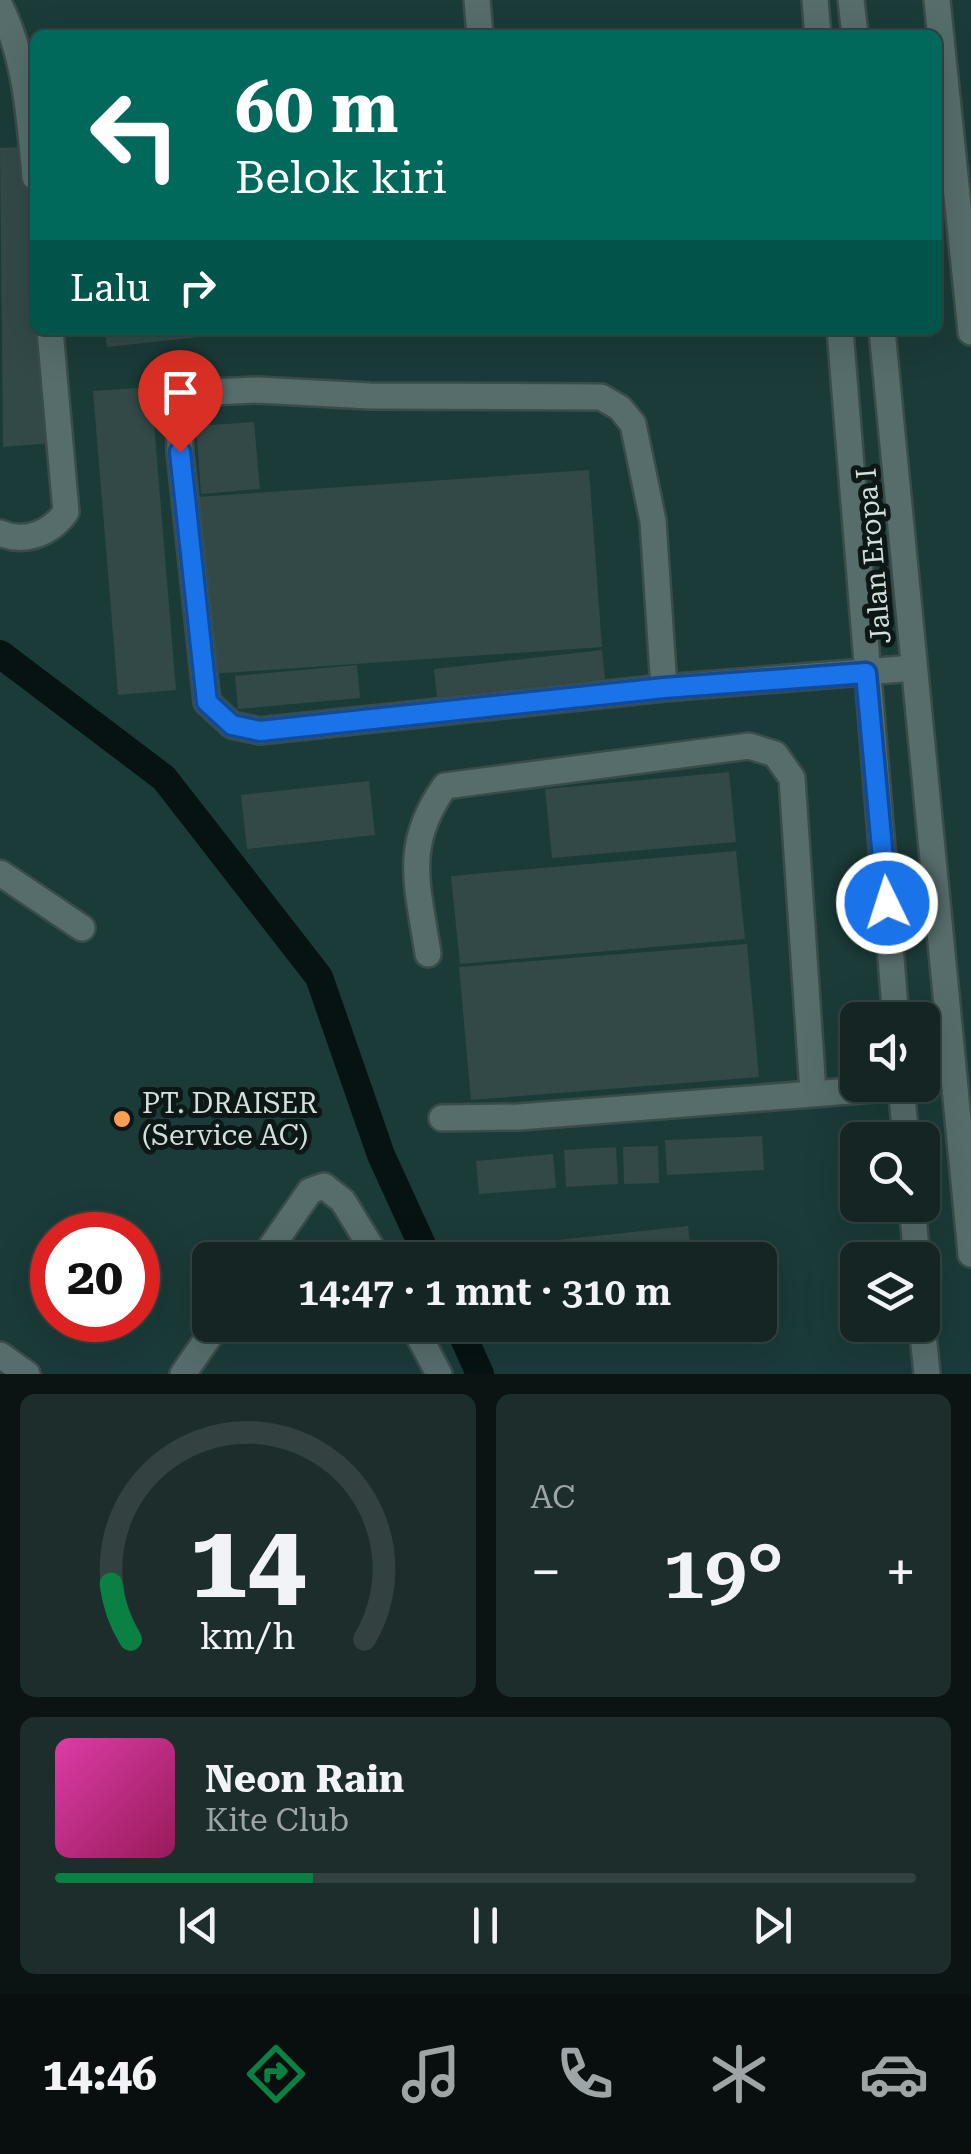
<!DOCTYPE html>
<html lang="id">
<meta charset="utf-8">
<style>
body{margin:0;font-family:"Roboto Serif",serif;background:#1d2d2b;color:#f1f3f6;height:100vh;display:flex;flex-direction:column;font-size:38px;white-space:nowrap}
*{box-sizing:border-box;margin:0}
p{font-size:32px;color:#9da5a6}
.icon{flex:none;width:55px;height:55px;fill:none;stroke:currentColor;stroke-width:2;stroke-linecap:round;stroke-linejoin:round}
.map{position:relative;height:1374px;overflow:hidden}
.side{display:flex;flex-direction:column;gap:20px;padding:20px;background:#0b1413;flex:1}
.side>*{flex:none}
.banner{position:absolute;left:30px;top:30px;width:912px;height:305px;border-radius:15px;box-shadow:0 10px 40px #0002,0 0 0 2px #334241;background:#00695c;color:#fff;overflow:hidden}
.tools{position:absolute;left:840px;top:1002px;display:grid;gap:20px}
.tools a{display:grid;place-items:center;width:100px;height:100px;border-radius:15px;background:#142523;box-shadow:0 10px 40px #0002,0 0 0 2px #334241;font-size:50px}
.speed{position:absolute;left:30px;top:1212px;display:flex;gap:20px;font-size:50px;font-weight:700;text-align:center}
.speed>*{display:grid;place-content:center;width:130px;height:130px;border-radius:50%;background:#142523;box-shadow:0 10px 40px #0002,0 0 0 2px #334241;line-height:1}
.speed .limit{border:15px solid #d22;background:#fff;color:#111}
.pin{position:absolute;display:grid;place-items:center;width:85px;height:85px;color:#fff;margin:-102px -42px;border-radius:50% 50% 50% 0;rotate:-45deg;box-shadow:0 0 10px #0007}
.pin .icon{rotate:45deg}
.me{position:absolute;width:110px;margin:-55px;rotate:356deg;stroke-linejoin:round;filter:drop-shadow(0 0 8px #0008)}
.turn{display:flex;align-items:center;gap:35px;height:210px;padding:0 40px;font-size:45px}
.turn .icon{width:130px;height:130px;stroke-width:2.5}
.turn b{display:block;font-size:70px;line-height:85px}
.then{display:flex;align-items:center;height:95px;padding:0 40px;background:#0003;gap:20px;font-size:38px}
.big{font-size:75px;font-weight:600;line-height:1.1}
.side .tile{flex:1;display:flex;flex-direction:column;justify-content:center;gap:15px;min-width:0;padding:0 35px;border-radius:15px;background:#1d2d2b}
.side .dial{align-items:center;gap:0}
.dial svg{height:260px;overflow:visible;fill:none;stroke:#334241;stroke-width:7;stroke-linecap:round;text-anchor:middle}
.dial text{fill:#f1f3f6;stroke:none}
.song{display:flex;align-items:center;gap:30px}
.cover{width:120px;height:120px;border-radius:15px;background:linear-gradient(135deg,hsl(320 70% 55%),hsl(330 70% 35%))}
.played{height:10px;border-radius:5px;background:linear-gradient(90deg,#0b8043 30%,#334241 30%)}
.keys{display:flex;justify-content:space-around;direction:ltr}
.heat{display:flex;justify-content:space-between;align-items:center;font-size:55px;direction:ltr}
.side .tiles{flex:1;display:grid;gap:20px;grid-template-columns:1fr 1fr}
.tile:last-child{grid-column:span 2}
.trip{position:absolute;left:192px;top:1242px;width:585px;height:100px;border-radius:15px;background:#142523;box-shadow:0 10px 40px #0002,0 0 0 2px #334241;font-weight:600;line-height:100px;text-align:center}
.tab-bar{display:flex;height:160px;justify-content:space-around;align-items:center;background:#080f0e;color:#9da5a6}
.tab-bar .icon{width:70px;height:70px}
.tab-bar .selected{color:#0b8043}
.tab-bar b{font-size:45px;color:#f1f3f6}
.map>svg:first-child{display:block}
.built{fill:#1b3b38;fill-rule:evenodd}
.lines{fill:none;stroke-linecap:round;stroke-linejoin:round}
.canal{stroke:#061312;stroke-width:28}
.building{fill:#324947}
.minor-casing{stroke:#3a4c4a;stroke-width:30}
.minor{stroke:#566d6b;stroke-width:25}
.route-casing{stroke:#114b97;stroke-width:25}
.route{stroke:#1a73e8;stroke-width:18}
.poi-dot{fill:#fc9e52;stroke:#0d1716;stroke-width:4}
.labels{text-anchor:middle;stroke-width:10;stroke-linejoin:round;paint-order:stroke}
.street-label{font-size:28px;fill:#d2dfdd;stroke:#0d1716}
.poi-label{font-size:28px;fill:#d2dfdd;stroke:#0d1716;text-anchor:start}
</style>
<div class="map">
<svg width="971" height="1374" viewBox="0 0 971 1374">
<rect width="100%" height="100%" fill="#1b312f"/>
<path class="built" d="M0,0H971V1374H0ZM35,35H938V330H35ZM858,1020H922V1085H858ZM858,1140H922V1205H858ZM52,1235H138V1320H52ZM210,1260H760V1325H210ZM858,1260H922V1325H858Z"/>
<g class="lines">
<g class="canal">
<polyline points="0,654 164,778 319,977 381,1155 429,1260"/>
<polyline points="458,1325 480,1374"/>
</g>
</g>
<g class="building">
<polygon points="29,146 35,330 43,330 52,443 3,447 0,148"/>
<polygon points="105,330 235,330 236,333 107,347"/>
<polygon points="151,387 176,690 118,695 93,391"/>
<polygon points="254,422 260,489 201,494 196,426"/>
<polygon points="589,470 602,647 210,674 197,497"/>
<polygon points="602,650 605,679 437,697 434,669"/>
<polygon points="357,665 360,698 238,709 235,676"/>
<polygon points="729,772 736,842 552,858 545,789"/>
<polygon points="369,781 375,835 247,849 241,795"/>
<polygon points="736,851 745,939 460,964 451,876"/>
<polygon points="747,944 759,1077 471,1100 459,967"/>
<polygon points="762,1136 764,1170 667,1175 665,1140"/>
<polygon points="658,1146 659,1183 624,1184 623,1147"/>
<polygon points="616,1147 618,1184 566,1187 564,1150"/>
<polygon points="553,1154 556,1188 479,1194 476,1161"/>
<polygon points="688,1226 692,1260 551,1260 549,1241"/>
</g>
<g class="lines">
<defs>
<g id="minor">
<polyline points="477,0 480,35"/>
<polyline points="815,0 818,35"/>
<polyline points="851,0 855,35"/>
<polyline points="937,0 971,332"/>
<path d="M0,6C26,58 30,120 35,177"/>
<polyline points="840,330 896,1020"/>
<polyline points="882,330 971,1254"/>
<path d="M0,533C25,544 51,533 66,512L50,330"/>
<polyline points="664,688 653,521 633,424 620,408 601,397 370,396 258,390 190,393 179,412 180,452 207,702 232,725 260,731 664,688 914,668"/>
<polyline points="0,873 82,928"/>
<path d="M428,954C418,886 402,846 445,786L749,746L775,754L792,778L813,1092"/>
<polyline points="901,1085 906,1140"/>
<polyline points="442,1118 519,1117 901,1087"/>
<polyline points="912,1205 917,1260"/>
<polyline points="262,1260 310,1191 324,1186 343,1201 379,1260"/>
<polyline points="413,1325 439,1374"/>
<polyline points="922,1325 927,1374"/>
<polyline points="0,1355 27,1374"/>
<polyline points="183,1374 217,1325"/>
</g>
</defs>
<use href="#minor" class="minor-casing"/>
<use href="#minor" class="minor"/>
</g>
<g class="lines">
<defs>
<polyline id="route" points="180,452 207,702 232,725 260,731 664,688 866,673 887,903"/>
</defs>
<use href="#route" class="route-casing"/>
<use href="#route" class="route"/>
</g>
<circle class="poi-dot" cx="122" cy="1119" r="10"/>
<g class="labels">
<g class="street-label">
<text transform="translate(873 556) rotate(-95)" y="10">Jalan Eropa I</text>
</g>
<g class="poi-label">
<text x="142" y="1113">PT. DRAISER<tspan x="142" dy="32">(Service AC)</tspan></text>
</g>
</g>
</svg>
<div class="tools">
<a><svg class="icon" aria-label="sound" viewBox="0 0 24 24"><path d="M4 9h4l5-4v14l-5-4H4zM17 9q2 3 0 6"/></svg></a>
<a><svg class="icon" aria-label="search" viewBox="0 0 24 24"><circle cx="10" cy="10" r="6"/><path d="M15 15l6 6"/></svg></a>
<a><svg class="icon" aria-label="layers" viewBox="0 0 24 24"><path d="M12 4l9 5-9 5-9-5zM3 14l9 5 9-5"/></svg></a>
</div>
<div class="speed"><div class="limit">20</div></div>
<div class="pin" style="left:180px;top:452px;background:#d93025"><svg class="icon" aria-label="arrive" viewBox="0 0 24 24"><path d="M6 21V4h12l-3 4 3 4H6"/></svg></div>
<svg class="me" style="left:887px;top:903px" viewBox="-20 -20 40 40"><circle r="17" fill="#1a73e8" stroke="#fff" stroke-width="3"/><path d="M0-11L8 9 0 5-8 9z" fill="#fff"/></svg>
<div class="trip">14:47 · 1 mnt · 310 m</div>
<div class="banner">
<div class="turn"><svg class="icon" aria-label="left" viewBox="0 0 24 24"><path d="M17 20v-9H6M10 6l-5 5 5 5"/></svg><div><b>60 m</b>Belok kiri</div></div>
<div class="then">Lalu<svg class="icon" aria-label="right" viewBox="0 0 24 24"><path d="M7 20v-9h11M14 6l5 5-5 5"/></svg></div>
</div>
</div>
<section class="side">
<div class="tiles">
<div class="tile dial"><svg viewBox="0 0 100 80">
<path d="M14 69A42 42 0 1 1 86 69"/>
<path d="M14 69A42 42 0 0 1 8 52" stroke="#0b8043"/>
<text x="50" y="56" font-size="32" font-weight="700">14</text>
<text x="50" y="72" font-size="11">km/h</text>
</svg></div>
<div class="tile"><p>AC</p>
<div class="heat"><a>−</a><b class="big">19°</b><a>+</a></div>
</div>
<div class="tile">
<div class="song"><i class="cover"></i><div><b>Neon Rain</b><p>Kite Club</p></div></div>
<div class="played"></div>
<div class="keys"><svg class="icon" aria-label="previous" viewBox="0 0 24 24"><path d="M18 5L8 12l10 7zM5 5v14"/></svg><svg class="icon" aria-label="pause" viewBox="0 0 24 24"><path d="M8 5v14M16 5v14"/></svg><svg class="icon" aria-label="next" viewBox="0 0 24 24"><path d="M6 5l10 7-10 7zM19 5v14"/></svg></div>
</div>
</div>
</section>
<nav class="tab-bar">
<b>14:46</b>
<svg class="icon selected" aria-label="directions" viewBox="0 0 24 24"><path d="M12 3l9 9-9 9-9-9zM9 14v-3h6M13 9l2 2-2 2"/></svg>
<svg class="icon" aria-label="music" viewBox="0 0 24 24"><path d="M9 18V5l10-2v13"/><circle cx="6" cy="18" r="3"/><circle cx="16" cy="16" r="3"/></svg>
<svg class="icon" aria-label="phone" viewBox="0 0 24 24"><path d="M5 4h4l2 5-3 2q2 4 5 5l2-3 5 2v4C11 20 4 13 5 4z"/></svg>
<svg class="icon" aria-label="climate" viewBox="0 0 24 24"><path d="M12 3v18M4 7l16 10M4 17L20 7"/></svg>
<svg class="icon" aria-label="car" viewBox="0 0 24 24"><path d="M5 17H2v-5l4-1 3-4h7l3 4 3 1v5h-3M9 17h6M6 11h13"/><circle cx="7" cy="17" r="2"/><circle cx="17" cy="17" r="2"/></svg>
</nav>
